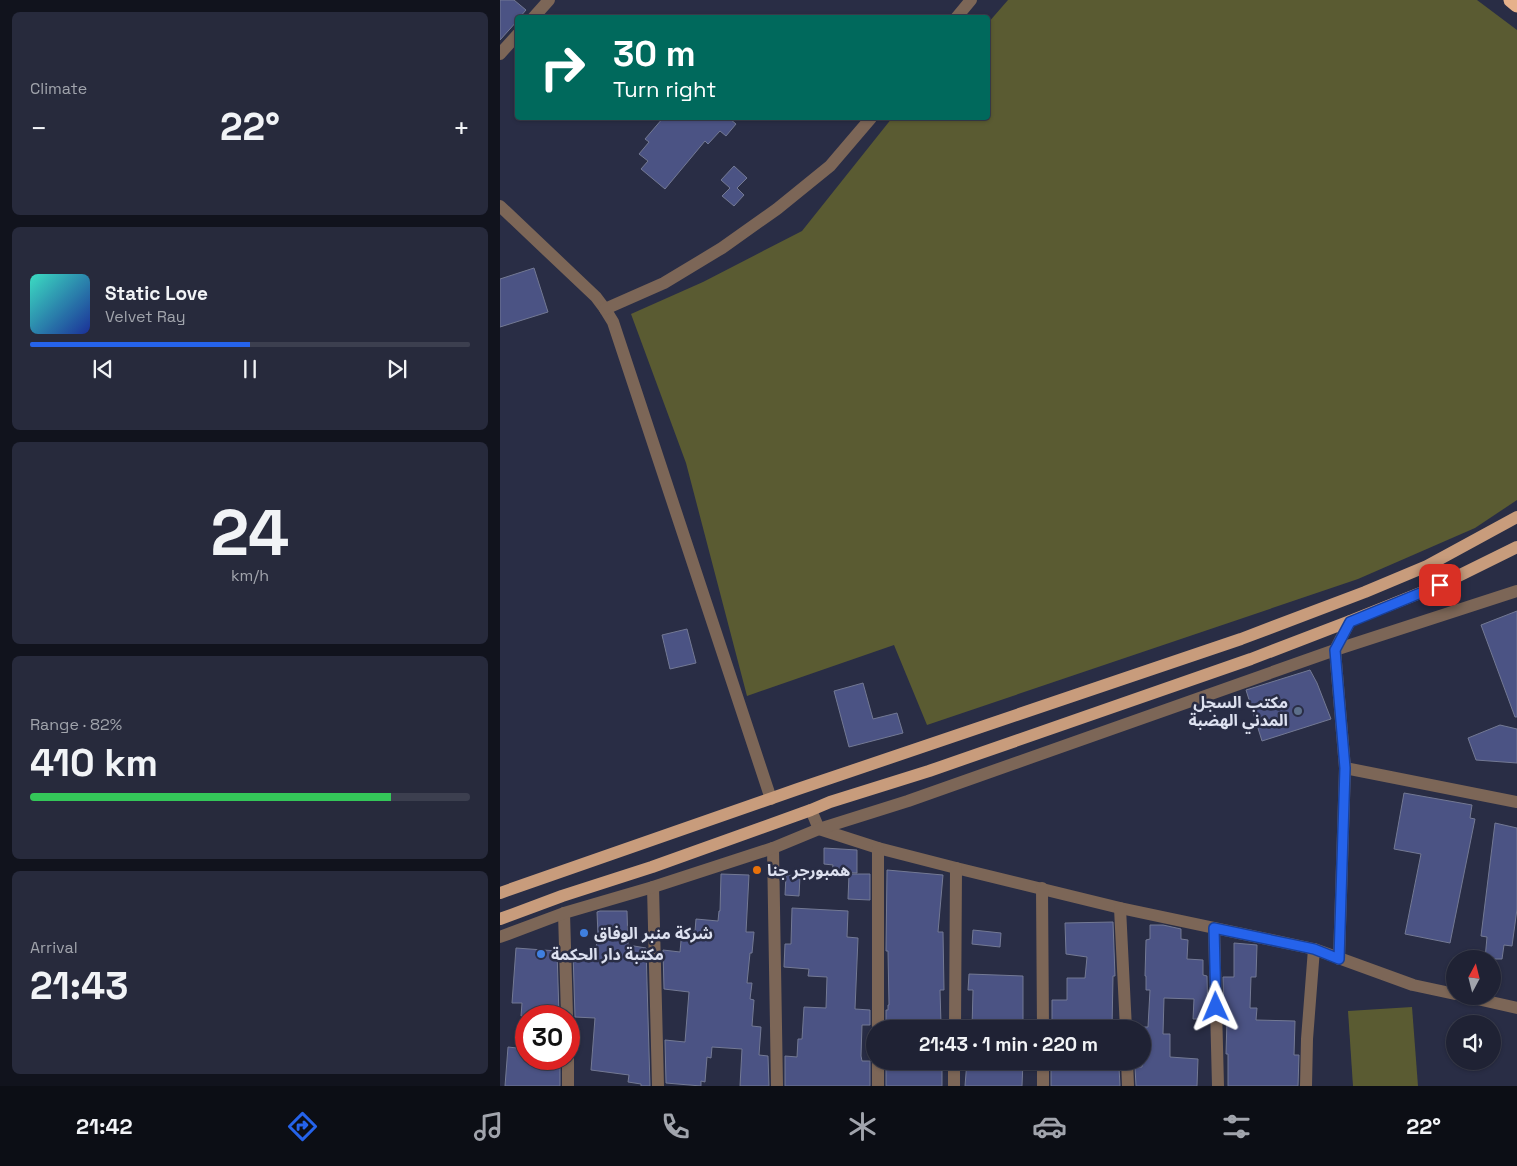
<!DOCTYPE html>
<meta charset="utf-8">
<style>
body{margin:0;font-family:"Space Grotesk","Noto Sans Arabic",sans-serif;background:#272a3c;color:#f1f3f6;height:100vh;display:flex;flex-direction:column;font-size:19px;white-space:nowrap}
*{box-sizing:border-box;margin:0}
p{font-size:16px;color:#a1a4ac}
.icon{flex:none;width:28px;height:28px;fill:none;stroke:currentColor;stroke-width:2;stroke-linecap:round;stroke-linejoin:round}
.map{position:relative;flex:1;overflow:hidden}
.details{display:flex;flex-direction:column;gap:12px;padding:12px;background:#11131d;width:500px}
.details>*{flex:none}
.top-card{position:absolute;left:15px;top:15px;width:475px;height:105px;border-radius:5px;box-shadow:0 1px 4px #0004,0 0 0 1px #3c3f4f;background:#00695c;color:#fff;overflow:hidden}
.needle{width:32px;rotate:7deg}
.fabs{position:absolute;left:946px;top:950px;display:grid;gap:10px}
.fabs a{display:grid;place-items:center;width:55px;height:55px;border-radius:50%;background:#1f2234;box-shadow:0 1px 4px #0004,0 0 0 1px #3c3f4f;font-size:25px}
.speed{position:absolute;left:15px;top:1005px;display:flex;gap:10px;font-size:25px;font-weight:700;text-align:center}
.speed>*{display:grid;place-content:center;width:65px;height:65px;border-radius:50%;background:#1f2234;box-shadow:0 1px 4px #0004,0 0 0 1px #3c3f4f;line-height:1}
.speed .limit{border:8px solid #d22;background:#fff;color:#111}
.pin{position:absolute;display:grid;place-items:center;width:42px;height:42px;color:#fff;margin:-21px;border-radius:10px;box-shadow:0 2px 8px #0006}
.me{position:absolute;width:55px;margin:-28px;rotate:359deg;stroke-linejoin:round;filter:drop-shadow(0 0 4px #0008)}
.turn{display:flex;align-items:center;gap:18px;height:105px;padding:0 15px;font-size:22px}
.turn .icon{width:65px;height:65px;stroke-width:2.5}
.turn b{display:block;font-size:35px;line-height:42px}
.big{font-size:38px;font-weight:800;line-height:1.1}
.details .card{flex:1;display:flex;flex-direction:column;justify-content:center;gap:8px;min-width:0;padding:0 18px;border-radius:8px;background:#272a3c}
.details .dial{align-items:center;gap:0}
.dial b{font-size:65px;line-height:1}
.song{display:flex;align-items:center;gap:15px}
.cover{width:60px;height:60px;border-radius:8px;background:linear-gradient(135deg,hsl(170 70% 55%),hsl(230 70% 35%))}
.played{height:5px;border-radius:2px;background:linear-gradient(90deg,#2563eb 50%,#3c3f4f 50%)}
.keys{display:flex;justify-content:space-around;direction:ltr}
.heat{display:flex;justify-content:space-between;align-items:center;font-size:28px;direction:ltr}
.charge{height:8px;border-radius:4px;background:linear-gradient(90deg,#34c759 82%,#3c3f4f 0)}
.trip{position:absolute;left:366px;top:1020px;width:285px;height:50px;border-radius:25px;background:#1f2234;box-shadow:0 1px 4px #0004,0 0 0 1px #3c3f4f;font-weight:800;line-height:50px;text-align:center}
.tabs{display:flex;height:80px;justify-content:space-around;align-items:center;background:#0c0e15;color:#a1a4ac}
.tabs .icon{width:35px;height:35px}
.tabs .current{color:#2563eb}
.tabs b{font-size:22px;color:#f1f3f6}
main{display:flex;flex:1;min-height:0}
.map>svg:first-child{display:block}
.green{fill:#5a5b32}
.building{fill:#4b5384;stroke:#737994}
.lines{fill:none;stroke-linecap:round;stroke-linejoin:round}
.street{stroke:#7c6657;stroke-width:12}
.primary{stroke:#c89c7c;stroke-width:12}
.highway{stroke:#e6b18b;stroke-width:15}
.route-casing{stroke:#184099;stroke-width:12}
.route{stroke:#2563eb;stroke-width:9}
.service-dot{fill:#5c6f8a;stroke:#292d45;stroke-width:2}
.food-dot{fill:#e8710a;stroke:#292d45;stroke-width:2}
.shop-dot{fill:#3f7fe0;stroke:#292d45;stroke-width:2}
.labels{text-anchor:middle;stroke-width:5;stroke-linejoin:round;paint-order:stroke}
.poi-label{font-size:16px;font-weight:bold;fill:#dde1f0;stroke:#292d45;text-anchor:start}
</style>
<main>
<section class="details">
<div class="card"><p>Climate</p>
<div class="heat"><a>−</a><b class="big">22°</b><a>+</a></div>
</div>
<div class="card">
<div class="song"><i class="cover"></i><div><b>Static Love</b><p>Velvet Ray</p></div></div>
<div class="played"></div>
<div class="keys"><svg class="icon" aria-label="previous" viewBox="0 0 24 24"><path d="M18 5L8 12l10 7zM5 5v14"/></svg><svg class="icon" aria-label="pause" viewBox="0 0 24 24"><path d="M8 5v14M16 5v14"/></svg><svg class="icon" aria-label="next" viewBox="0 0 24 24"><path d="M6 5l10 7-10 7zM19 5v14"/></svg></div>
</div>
<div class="card dial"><b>24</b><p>km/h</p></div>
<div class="card"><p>Range · 82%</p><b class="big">410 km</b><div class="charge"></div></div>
<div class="card"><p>Arrival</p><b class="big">21:43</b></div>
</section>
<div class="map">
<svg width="1017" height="1086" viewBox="0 0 1017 1086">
<rect width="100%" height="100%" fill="#292d45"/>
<g class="green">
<polygon points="508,0 977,0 1017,30 1017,500 975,528 858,579 427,725 394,645 247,696 186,463 131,314 203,282 302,231 392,118 488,118 488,23"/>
<polygon points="912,1007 918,1086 853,1086 848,1011"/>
</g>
<g class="building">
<polygon points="0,0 14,0 26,10 19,18 18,18 18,20 0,40"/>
<polygon points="163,118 232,118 230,119 236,124 226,136 220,131 208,144 205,141 165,189 141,169 148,161 139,154 149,142 145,139"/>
<polygon points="234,166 247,178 237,188 244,195 234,206 222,196 230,188 221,180"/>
<polygon points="34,268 48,312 0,327 0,279"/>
<polygon points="1017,611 1017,717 1015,717 981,625"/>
<polygon points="187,629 196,663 170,669 162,635"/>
<polygon points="810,670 817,683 831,719 762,741 746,690"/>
<polygon points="363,683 373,719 397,713 403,733 349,747 334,691"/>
<polygon points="1000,725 1017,729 1017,763 976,760 968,738"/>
<polygon points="904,793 972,805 970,818 975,819 950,943 905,934 921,854 894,849"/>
<polygon points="995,823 1017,828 1017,909 1012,946 1004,945 1002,959 985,959 987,937 981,936"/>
<polygon points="324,848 357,850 357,873 332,872 333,865 324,864"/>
<polygon points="387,870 443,875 438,932 443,932 444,990 440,990 441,1024 386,1025 386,1010 388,1010 388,1005 389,1005 388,951 386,951"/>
<polygon points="221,874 249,875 246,932 254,932 252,953 250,953 247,983 252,983 250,999 254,1000 252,1026 261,1027 259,1055 268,1056 269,1086 240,1086 242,1049 212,1047 211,1058 207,1057 205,1082 201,1081 201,1086 166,1083 165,1040 185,1042 189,992 164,989 163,950 180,952 182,930 195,931 196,919 218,921 219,911 220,911"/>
<polygon points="349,874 370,874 370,900 348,899"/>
<polygon points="286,875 300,876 299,896 285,895"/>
<polygon points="292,908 348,911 347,937 358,938 355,1009 370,1010 370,1025 362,1025 361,1056 362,1061 370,1061 370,1086 285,1086 285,1056 297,1057 298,1039 302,1039 304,1007 326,1008 327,977 308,976 309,969 284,967 285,944 291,944"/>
<polygon points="100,911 127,911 128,945 146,948 150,1086 141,1086 141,1084 128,1082 129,1075 91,1070 95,1018 75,1017 73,952 95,954 98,935 97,912"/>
<polygon points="613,922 615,976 613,976 612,1029 552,1029 552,1000 567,1000 567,978 585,978 587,957 566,954 565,923"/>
<polygon points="650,925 663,925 681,929 681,939 688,940 687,959 703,960 703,975 707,976 708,1019 693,1019 694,999 664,998 663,1034 670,1034 670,1057 698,1059 697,1086 636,1086 635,1067 642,1067 643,1027 648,1027 650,990 646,990 646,976 645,976 646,940 650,939"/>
<polygon points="473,930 501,933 500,947 472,944"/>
<polygon points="734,943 757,945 756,977 751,977 750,1008 757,1008 756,1020 795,1021 794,1055 799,1055 798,1086 728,1086 728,1054 726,1054 727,1019 724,1019 723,977 734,977"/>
<polygon points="16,948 57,951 59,1015 21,1016 22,1003 12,1003"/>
<polygon points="469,974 523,976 523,1028 472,1029 473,990 468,990"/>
<polygon points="8,1047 26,1049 26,1059 60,1059 60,1086 5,1086"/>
<rect x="386" y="1061" width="56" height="25"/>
<polygon points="467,1061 523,1061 522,1086 465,1086"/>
<polygon points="578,1061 609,1062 609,1066 619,1067 620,1086 551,1086 551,1064 578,1065"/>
</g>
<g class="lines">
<g class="street">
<polyline points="33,18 49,0"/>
<polyline points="456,18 471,0"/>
<polyline points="0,54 18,34"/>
<polyline points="0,206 96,297 105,309 113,322 271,799"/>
<polyline points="105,309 164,283 222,248 277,209 330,166 371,118"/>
<polyline points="845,768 1017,802"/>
<polyline points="311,810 319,829 378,848 456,868 620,908 814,949 913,985 955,994"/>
<polyline points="273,848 277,1086"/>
<polyline points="153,887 158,1086"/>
<polyline points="542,888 543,1029"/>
<polyline points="620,908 626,1029"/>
<polyline points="64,913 67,1016"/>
<polyline points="714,928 718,1086"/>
<polyline points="0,937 64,913 153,887 273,848 319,829 408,801 835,650 1017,591"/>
<polyline points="839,959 845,768 835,650 850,621"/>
<polyline points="964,996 1017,1008"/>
<polyline points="378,1029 378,848"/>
<polyline points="455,1029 456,868"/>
<polyline points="68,1059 68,1086"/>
<polyline points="543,1061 543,1086"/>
<polyline points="627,1061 628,1086"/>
<polyline points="378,1086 378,1061"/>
<polyline points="454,1086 454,1061"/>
<polyline points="806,1086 807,1039 814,949"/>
</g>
<g class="primary">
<polyline points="0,893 298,789 741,639 865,592 927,566 1017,517"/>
<polyline points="0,919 62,896 152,867 311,810 330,802 429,771 751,659 850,621 940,585 1017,547"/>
</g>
<polyline class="highway" points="1011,0 1017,5"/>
</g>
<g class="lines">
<defs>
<polyline id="route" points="716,1007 714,928 814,949 839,959 845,768 835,650 850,622 940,585"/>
</defs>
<use href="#route" class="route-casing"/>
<use href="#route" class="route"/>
</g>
<circle class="service-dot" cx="798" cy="711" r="5"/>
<circle class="food-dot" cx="257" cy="870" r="5"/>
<g class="shop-dot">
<circle cx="84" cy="933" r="5"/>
<circle cx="41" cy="954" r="5"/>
</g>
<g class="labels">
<g class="poi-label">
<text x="788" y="708" text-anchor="end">مكتب السجل<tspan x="788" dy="18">المدني الهضبة</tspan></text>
<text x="267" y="876">همبورجر جنا</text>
<text x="94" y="939">شركة منبر الوفاق</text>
<text x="51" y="960">مكتبة دار الحكمة</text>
</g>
</g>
</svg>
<div class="fabs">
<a><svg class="needle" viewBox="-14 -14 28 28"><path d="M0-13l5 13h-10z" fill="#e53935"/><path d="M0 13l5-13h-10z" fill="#a1a4ac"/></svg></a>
<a><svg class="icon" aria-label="sound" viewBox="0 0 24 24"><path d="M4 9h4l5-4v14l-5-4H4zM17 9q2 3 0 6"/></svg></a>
</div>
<div class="speed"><div class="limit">30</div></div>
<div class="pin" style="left:940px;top:585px;background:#d93025"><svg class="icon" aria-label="arrive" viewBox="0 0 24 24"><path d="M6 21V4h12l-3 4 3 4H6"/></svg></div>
<svg class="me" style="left:716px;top:1007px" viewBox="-20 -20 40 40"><path d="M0-17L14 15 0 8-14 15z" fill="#2563eb" stroke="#fff" stroke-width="4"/></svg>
<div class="trip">21:43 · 1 min · 220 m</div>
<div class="top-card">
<div class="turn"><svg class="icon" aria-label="right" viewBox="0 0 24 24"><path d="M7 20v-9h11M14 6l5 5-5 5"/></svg><div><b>30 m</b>Turn right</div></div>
</div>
</div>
</main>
<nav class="tabs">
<b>21:42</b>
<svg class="icon current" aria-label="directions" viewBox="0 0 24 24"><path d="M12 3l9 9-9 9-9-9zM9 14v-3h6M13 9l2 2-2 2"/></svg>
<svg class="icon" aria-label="music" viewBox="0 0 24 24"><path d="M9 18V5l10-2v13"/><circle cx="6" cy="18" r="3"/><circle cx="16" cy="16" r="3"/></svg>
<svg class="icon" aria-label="phone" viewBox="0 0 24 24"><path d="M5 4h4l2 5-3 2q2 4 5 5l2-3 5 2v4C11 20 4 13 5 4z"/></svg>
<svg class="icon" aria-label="climate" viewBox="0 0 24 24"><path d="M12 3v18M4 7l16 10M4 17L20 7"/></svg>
<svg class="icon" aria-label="car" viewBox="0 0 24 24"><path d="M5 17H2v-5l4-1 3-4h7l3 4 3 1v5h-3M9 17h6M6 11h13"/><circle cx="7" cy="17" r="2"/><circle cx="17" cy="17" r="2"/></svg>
<svg class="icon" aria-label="filters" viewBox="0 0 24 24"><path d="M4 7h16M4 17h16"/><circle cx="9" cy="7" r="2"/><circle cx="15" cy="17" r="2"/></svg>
<b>22°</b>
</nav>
